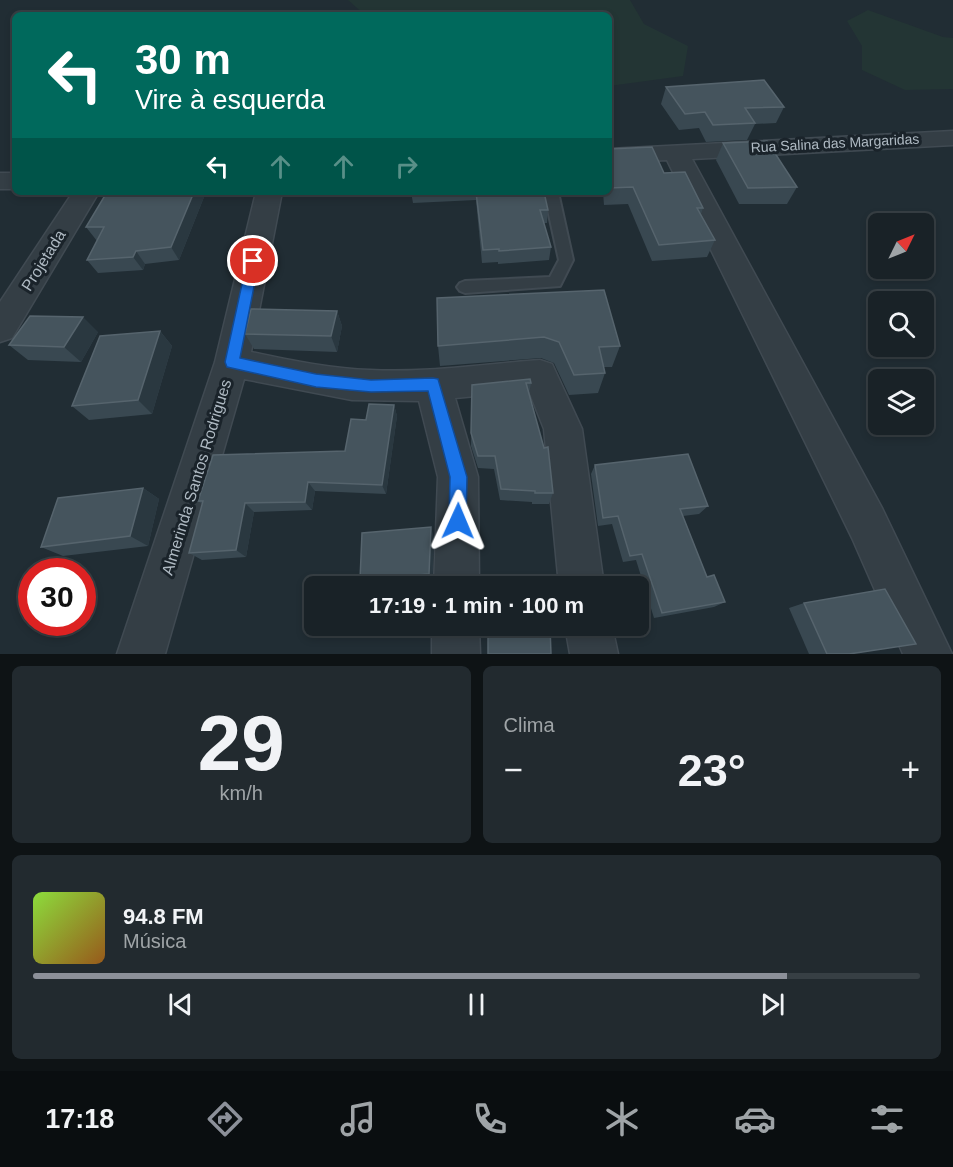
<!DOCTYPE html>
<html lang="pt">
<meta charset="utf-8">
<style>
body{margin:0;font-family:Helvetica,sans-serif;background:#222a2f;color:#f1f3f6;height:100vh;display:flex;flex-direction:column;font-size:22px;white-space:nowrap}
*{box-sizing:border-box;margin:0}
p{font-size:20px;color:#9fa4a7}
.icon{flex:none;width:33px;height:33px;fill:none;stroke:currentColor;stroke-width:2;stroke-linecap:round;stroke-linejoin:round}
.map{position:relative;height:654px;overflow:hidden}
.sheet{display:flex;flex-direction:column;gap:12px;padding:12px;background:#0e1315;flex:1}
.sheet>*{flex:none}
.hud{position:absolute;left:12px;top:12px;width:600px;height:183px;border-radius:9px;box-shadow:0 3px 9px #0003,0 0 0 2px #373f44;background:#00695c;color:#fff;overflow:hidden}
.needle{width:39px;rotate:47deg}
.fabs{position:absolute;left:868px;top:213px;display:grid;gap:12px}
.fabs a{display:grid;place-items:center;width:66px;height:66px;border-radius:9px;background:#192227;box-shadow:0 3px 9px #0003,0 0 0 2px #373f44;font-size:30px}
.speed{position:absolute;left:18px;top:558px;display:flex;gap:12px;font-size:30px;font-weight:700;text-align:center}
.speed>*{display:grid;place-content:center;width:78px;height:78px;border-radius:50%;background:#192227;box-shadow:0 3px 9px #0003,0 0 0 2px #373f44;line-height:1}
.speed .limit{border:9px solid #d22;background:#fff;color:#111}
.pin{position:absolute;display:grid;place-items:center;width:51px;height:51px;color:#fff;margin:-26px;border:3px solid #fff;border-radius:50%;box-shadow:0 2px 6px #0007}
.me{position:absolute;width:66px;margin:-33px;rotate:1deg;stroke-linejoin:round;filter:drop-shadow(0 0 4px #0008)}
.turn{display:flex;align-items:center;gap:21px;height:126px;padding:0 24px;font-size:27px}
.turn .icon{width:78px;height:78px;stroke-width:2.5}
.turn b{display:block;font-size:42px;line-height:51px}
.lanes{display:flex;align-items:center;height:57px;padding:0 24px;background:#0003;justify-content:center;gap:30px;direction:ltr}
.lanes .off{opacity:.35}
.big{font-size:45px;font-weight:800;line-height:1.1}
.sheet .tile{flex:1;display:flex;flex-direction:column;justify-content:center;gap:9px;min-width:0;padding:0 21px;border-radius:9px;background:#222a2f}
.sheet .dial{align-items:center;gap:0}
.dial b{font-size:78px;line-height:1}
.song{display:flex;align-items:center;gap:18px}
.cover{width:72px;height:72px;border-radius:9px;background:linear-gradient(135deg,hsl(90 70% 55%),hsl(30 70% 35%))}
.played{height:6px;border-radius:3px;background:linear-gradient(90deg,#8c9099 85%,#373f44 85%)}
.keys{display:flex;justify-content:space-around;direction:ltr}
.heat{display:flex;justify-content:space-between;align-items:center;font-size:33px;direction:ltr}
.sheet .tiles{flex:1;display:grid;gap:12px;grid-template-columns:1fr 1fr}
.tile:last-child{grid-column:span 2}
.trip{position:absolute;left:304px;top:576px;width:345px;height:60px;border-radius:9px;background:#192227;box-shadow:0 3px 9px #0003,0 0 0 2px #373f44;font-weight:800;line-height:60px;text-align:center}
.menu{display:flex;height:96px;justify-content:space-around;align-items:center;background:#0a0e10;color:#9fa4a7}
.menu .icon{width:42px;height:42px}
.menu .current{color:#8c9099}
.menu b{font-size:27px;color:#f1f3f6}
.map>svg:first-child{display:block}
.green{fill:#233534}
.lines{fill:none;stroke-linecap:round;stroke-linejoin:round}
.service-casing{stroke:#404a52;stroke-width:4}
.minor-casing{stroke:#404a52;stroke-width:3}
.service{fill:#343e45;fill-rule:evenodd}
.minor{fill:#343e45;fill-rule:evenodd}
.wall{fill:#394851}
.shaded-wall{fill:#2a3840}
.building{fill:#45545d;stroke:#56646d;stroke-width:1.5}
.route{fill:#1a73e8;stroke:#114b97;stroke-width:1.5}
.labels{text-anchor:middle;stroke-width:6;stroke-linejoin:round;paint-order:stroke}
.far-street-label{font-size:14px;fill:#aeb9c2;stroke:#1a232a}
.street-label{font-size:16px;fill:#aeb9c2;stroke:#1a232a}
</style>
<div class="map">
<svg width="953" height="654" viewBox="0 0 953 654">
<rect width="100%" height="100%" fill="#212d34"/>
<g class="green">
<polygon points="348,0 630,0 644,24 688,46 683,76 609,86 609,15 365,15"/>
<polygon points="868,10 943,37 953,38 953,89 905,90 862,70 862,46 847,21"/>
</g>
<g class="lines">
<defs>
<polygon id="service" points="544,192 558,192 573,260 560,286 465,293 460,291 457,287 460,283 465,281 550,277 559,260"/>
<g id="minor">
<polygon points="953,131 953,145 692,159 882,508 952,654 903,654 852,538 667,160 609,163 609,149"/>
<rect x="0" y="173" width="15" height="16"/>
<polygon points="73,192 99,192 12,338 0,342 0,302"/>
<path d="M256,192H282L251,352C290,360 330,369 370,370C427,373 483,364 540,360L552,364L582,429L604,586H559L544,429L529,391L455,398L478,477L479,586H434L438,477L419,401L352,400L244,379L165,654H117L215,362Z"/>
<polygon points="432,626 479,626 480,654 432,654"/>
<polygon points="565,626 612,626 618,654 570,654"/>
</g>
</defs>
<use href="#service" class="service-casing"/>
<use href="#minor" class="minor-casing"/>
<use href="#service" class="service"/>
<use href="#minor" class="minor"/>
</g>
<g class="wall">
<polygon points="666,87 784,107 776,123 755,124 747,140 706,142 699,128 679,130 661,104"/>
<polygon points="723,143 797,187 787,204 739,204 716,160"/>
<polygon points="609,149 664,173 703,208 701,214 715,240 707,257 652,261 628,204 604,205 603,192 609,192"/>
<polygon points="206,192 179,260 145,264 143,270 98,273 87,260 97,241 86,227"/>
<polygon points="411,192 544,192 548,210 547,223 544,223 551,247 549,260 498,264 498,262 482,263 476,200 413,203"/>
<polygon points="437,298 620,346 612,367 604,367 605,373 598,393 569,395 554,363 541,358 440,366 438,346"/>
<polygon points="337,311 342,326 337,352 254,349 245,334"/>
<polygon points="160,331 172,346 152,414 89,420 72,406"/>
<polygon points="98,332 81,362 28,360 9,345"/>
<polygon points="531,383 529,394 553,493 549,504 532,504 532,502 500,500 494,469 478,468 471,446 472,385"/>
<polygon points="394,405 397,416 386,494 315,491 312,510 254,512 246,557 202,560 189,553 202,504 198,501 345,451 366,420"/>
<polygon points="595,465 708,506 699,514 683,516 707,577 725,602 714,607 654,618 636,560 623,562 612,524 598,526 591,474"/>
<polygon points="143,488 159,499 148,546 63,556 41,547"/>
<polygon points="434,537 432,582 366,586 360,580"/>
<polygon points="804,603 851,654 809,654 789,608"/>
</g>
<g class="shaded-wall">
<polygon points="194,192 206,192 179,260 171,247"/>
<polygon points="136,251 145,264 143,270 133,257"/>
<polygon points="337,311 342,326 337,352 331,336"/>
<polygon points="83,317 98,332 81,362 64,347"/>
<polygon points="160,331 172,346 152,414 138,400"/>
<polygon points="394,405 397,416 386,494 382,485"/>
<polygon points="308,482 315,491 312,510 305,502"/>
<polygon points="143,488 159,499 148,546 130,536"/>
<polygon points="245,503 254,512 246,557 236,550"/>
<polygon points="431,527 434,537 432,582 429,574"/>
</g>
<g class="building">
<polygon points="764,80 784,107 745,108 755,123 713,125 705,112 685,114 666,87"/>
<polygon points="767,141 797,187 748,188 723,143"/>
<polygon points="652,147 664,173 685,172 703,208 697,208 715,240 659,245 633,187 609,188 609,149"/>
<polygon points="107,192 194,192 171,247 136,251 133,257 87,260 104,227 86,227"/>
<polygon points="476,192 544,192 548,210 540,210 551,247 499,251 499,249 483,250"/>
<polygon points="604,290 620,346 599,347 605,373 574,375 559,342 544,337 438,346 437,298"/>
<polygon points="251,309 337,311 331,336 245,334"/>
<polygon points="30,316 83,317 64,347 9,345"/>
<polygon points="160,331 138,400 72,406 100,336"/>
<polygon points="530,379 531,383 526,383 544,448 548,447 553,493 535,493 535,491 501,489 495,456 478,456 471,433 472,385"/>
<polygon points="369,404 394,405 382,485 308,482 305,502 245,503 236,550 189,553 203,501 198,501 213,455 345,451 351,419 366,420"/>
<polygon points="688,454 708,506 680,509 707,577 714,575 725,602 662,613 642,554 630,556 618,516 603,518 595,465"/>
<polygon points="143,488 130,536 41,547 58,498"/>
<polygon points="431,527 429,574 360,580 362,533"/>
<polygon points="885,589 916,644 849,654 827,654 804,603"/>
<polygon points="488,626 550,626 551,654 488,654"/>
</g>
<polygon class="route" points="253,257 259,261 240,358 316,374 371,380 433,378 438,379 467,477 466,521 464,527 458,529 451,527 449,521 450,477 428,391 371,392 316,387 227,367 225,362 247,261"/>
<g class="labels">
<g class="far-street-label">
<text transform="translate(835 143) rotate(-3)" y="5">Rua Salina das Margaridas</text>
</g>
<g class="street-label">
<text transform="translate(43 260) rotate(-58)" y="6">Projetada</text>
<text transform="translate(196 477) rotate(-73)" y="6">Almerinda Santos Rodrigues</text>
</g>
</g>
</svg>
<div class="fabs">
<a><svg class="needle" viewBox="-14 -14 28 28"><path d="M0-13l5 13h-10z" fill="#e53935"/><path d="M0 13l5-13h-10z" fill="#9fa4a7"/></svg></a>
<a><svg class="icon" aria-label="search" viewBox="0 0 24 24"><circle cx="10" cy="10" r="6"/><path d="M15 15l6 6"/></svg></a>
<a><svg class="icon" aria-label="layers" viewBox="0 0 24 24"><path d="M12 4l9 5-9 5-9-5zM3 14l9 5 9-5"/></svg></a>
</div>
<div class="speed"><div class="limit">30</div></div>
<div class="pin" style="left:253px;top:261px;background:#d93025"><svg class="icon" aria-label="arrive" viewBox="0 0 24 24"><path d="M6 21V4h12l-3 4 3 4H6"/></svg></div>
<svg class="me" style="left:458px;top:521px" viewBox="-20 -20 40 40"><path d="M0-17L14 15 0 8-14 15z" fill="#1a73e8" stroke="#fff" stroke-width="4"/></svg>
<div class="trip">17:19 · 1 min · 100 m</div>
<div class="hud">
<div class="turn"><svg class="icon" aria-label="left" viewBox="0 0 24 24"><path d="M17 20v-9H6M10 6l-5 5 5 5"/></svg><div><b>30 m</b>Vire à esquerda</div></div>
<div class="lanes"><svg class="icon" aria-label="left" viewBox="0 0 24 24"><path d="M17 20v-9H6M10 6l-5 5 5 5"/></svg><svg class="icon off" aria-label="ahead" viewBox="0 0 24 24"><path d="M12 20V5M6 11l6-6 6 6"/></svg><svg class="icon off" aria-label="ahead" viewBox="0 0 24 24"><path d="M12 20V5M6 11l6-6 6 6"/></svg><svg class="icon off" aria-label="right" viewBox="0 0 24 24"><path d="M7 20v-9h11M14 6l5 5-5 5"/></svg></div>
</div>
</div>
<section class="sheet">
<div class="tiles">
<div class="tile dial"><b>29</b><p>km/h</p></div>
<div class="tile"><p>Clima</p>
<div class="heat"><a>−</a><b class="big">23°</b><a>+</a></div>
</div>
<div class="tile">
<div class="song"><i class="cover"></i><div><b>94.8 FM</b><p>Música</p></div></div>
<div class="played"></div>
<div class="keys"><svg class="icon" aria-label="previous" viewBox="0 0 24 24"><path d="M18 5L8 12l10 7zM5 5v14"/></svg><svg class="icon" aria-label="pause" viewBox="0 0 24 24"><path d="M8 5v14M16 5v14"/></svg><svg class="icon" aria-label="next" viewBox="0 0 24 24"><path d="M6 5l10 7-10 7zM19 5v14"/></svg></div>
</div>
</div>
</section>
<nav class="menu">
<b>17:18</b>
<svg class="icon current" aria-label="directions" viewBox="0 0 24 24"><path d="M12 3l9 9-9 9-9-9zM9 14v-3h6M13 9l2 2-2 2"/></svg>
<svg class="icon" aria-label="music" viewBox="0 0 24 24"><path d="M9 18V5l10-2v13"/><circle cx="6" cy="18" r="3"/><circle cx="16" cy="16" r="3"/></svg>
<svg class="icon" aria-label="phone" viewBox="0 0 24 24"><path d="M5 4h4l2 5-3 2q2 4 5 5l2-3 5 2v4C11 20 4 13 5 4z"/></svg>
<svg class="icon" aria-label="climate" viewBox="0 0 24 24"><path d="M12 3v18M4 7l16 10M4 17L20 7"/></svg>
<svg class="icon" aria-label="car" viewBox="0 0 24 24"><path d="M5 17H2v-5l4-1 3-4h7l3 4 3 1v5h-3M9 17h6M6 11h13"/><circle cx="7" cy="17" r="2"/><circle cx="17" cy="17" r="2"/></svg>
<svg class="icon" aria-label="filters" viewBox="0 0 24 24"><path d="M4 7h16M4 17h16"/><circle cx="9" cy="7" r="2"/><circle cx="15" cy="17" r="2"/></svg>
</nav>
